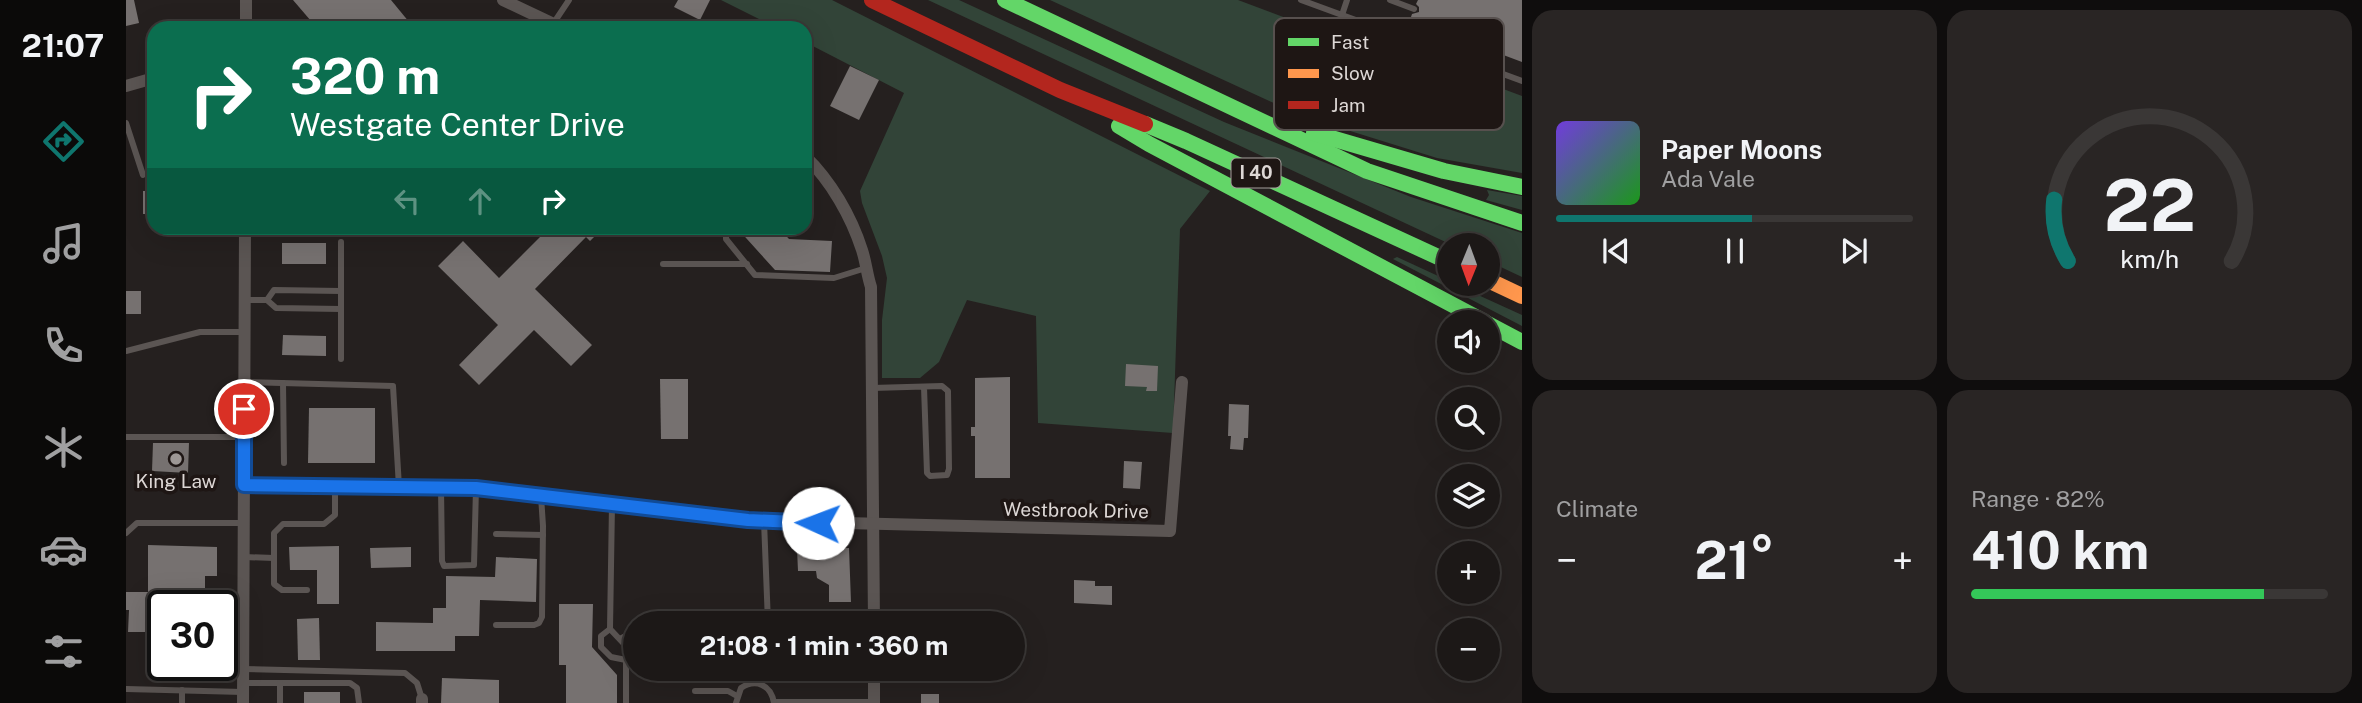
<!DOCTYPE html>
<meta charset="utf-8">
<style>
body{margin:0;font-family:"Public Sans",sans-serif;background:#292524;color:#f1f3f6;height:100vh;display:flex;flex-direction:column;font-size:26px;white-space:nowrap}
*{box-sizing:border-box;margin:0}
p{font-size:23px;color:#a0a0a1}
.icon{flex:none;width:38px;height:38px;fill:none;stroke:currentColor;stroke-width:2;stroke-linecap:round;stroke-linejoin:round}
.map{position:relative;flex:1;overflow:hidden}
.drawer{display:flex;flex-direction:column;gap:10px;padding:10px;background:#0f0d0d;width:840px}
.drawer>*{flex:none}
.banner{position:absolute;left:21px;top:21px;width:665px;height:214px;border-radius:21px;box-shadow:0 7px 28px #0002,0 0 0 2px #3a3736;background:#0b6e4f;color:#fff;overflow:hidden}
.needle{width:46px;rotate:181deg}
.controls{position:absolute;left:1311px;top:233px;display:grid;gap:14px}
.controls a{display:grid;place-items:center;width:63px;height:63px;border-radius:50%;background:#1c1817;box-shadow:0 7px 28px #0002,0 0 0 2px #3a3736;font-size:35px}
.speed{position:absolute;left:21px;top:590px;display:flex;gap:14px;font-size:35px;font-weight:700;text-align:center}
.speed>*{display:grid;place-content:center;width:91px;height:91px;border-radius:50%;background:#1c1817;box-shadow:0 7px 28px #0002,0 0 0 2px #3a3736;line-height:1}
.speed .limit{border:4px solid #111;border-radius:10px;background:#fff;color:#111}
.pin{position:absolute;display:grid;place-items:center;width:60px;height:60px;color:#fff;margin:-30px;border:4px solid #fff;border-radius:50%;box-shadow:0 2px 7px #0007}
.me{position:absolute;width:77px;margin:-38px;rotate:272deg;stroke-linejoin:round;filter:drop-shadow(0 0 5px #0008)}
.turn{display:flex;align-items:center;gap:24px;height:147px;padding:0 28px;font-size:32px}
.turn .icon{width:91px;height:91px;stroke-width:2.5}
.turn b{display:block;font-size:49px;line-height:60px}
.lanes{display:flex;align-items:center;height:66px;padding:0 28px;background:#0003;justify-content:center;gap:35px;direction:ltr}
.lanes .off{opacity:.35}
.big{font-size:52px;font-weight:700;line-height:1.1}
.drawer .card{flex:1;display:flex;flex-direction:column;justify-content:center;gap:10px;min-width:0;padding:0 24px;border-radius:21px;background:#292524}
.drawer .dial{align-items:center;gap:0}
.dial svg{height:182px;overflow:visible;fill:none;stroke:#3a3736;stroke-width:7;stroke-linecap:round;text-anchor:middle}
.dial text{fill:#f1f3f6;stroke:none}
.song{display:flex;align-items:center;gap:21px}
.cover{width:84px;height:84px;border-radius:10px;background:linear-gradient(135deg,hsl(260 70% 55%),hsl(120 70% 35%))}
.played{height:7px;border-radius:4px;background:linear-gradient(90deg,#0f766e 55%,#3a3736 55%)}
.keys{display:flex;justify-content:space-around;direction:ltr}
.heat{display:flex;justify-content:space-between;align-items:center;font-size:38px;direction:ltr}
.charge{height:10px;border-radius:5px;background:linear-gradient(90deg,#34c759 82%,#3a3736 0)}
.drawer .tiles{flex:1;display:grid;gap:10px;grid-template-columns:repeat(2,1fr)}
.trip{position:absolute;left:497px;top:611px;width:402px;height:70px;border-radius:35px;background:#1c1817;box-shadow:0 7px 28px #0002,0 0 0 2px #3a3736;font-weight:700;line-height:70px;text-align:center}
main{display:flex;flex:1;min-height:0}
.tabs{display:flex;flex-direction:column;width:126px;justify-content:space-around;align-items:center;background:#0b0a09;color:#a0a0a1}
.tabs .icon{width:49px;height:49px}
.tabs .current{color:#0f766e}
.tabs b{font-size:32px;color:#f1f3f6}
.map>svg:first-child{display:block}
.green{fill:#324438}
.building{fill:#767170}
.lines{fill:none;stroke-linecap:round;stroke-linejoin:round}
.lane{stroke:#5b5553;stroke-width:6}
.street{stroke:#5b5553;stroke-width:12}
.fast{stroke:#63d668;stroke-width:16}
.slow{stroke:#ff974d;stroke-width:16}
.jam{stroke:#b3261e;stroke-width:16}
.route-casing{stroke:#114b97;stroke-width:18}
.route{stroke:#1a73e8;stroke-width:12}
.poi-dot{fill:#9d9795;stroke:#1e1614;stroke-width:2.5}
.labels{text-anchor:middle;stroke-width:7;stroke-linejoin:round;paint-order:stroke}
.shield{fill:#1e1614;stroke:#a49d9b;stroke-width:2}
.shield-label{font-size:18px;font-weight:bold;fill:#ddd7d5}
.poi-label{font-size:19px;fill:#ddd7d5;stroke:#1e1614}
.street-label{font-size:19px;fill:#ddd7d5;stroke:#1e1614}
.key{fill:#1e1614;stroke:#57504e;stroke-width:2}
.key-label{font-size:19px;fill:#ddd7d5}
</style>
<main>
<nav class="tabs">
<b>21:07</b>
<svg class="icon current" aria-label="directions" viewBox="0 0 24 24"><path d="M12 3l9 9-9 9-9-9zM9 14v-3h6M13 9l2 2-2 2"/></svg>
<svg class="icon" aria-label="music" viewBox="0 0 24 24"><path d="M9 18V5l10-2v13"/><circle cx="6" cy="18" r="3"/><circle cx="16" cy="16" r="3"/></svg>
<svg class="icon" aria-label="phone" viewBox="0 0 24 24"><path d="M5 4h4l2 5-3 2q2 4 5 5l2-3 5 2v4C11 20 4 13 5 4z"/></svg>
<svg class="icon" aria-label="climate" viewBox="0 0 24 24"><path d="M12 3v18M4 7l16 10M4 17L20 7"/></svg>
<svg class="icon" aria-label="car" viewBox="0 0 24 24"><path d="M5 17H2v-5l4-1 3-4h7l3 4 3 1v5h-3M9 17h6M6 11h13"/><circle cx="7" cy="17" r="2"/><circle cx="17" cy="17" r="2"/></svg>
<svg class="icon" aria-label="filters" viewBox="0 0 24 24"><path d="M4 7h16M4 17h16"/><circle cx="9" cy="7" r="2"/><circle cx="15" cy="17" r="2"/></svg>
</nav>
<div class="map">
<svg width="1396" height="703" viewBox="0 0 1396 703">
<rect width="100%" height="100%" fill="#25201f"/>
<g class="green">
<polygon points="595,0 706,0 1084,191 1054,229 1047,433 912,423 910,316 841,300 813,362 794,378 756,378 756,320 761,278 756,256 736,203 734,191 778,93 679,42 679,28 651,28"/>
<polygon points="802,0 833,0 1098,122 1285,197 1396,233 1396,277 1362,261 1362,245 1326,245"/>
<polygon points="924,0 1112,0 1197,32 1201,23 1396,96 1396,173 1311,158 1176,116"/>
<polygon points="1361,190 1396,196 1396,210 1360,200 1363,195"/>
<polygon points="1271,257 1323,281 1323,284 1328,284 1396,315 1396,326 1267,259"/>
</g>
<g class="building">
<polygon points="0,0 8,0 13,23 0,26"/>
<polygon points="167,0 265,0 288,28 191,28"/>
<polygon points="552,0 584,0 574,20 548,7"/>
<polygon points="1292,0 1396,0 1396,62 1284,20 1286,14 1293,12 1293,7 1290,4"/>
<polygon points="724,66 753,80 733,120 704,106"/>
<rect x="17" y="191" width="11" height="23"/>
<polygon points="423,228 477,228 464,241 460,237 409,289 466,345 445,366 408,330 353,385 333,365 372,325 312,266 337,241 373,278"/>
<polygon points="611,228 653,228 663,239 706,241 704,272 649,270"/>
<rect x="156" y="243" width="44" height="21"/>
<rect x="0" y="291" width="15" height="23"/>
<polygon points="157,335 200,336 200,356 156,355"/>
<polygon points="1000,364 1032,366 1031,391 1020,391 1021,387 999,386"/>
<polygon points="884,377 884,478 849,478 849,436 845,436 845,427 849,427 849,378"/>
<polygon points="534,379 562,379 562,439 535,439"/>
<polygon points="1103,404 1123,405 1122,438 1118,438 1117,450 1104,449 1105,436 1102,436"/>
<polygon points="183,408 249,408 249,463 182,463"/>
<polygon points="27,443 63,443 62,473 26,471"/>
<polygon points="998,461 1016,462 1014,489 997,488"/>
<polygon points="22,545 91,547 91,576 79,576 79,606 37,606 37,644 25,644 25,632 2,632 3,610 0,610 0,592 22,592"/>
<polygon points="213,546 213,604 191,604 191,570 164,570 163,547"/>
<polygon points="285,547 285,567 245,568 244,548"/>
<polygon points="723,548 725,602 703,602 703,585 691,578 690,571 672,571 671,549"/>
<polygon points="370,557 411,559 410,602 354,600 353,636 329,636 329,651 250,651 250,622 307,623 307,608 320,608 320,576 369,577"/>
<polygon points="948,580 969,581 969,586 986,586 986,605 948,603"/>
<polygon points="433,604 467,604 466,647 491,675 491,703 440,703 440,665 433,665"/>
<polygon points="559,609 594,610 594,623 559,623"/>
<polygon points="193,618 194,660 172,660 171,619"/>
<polygon points="316,678 373,680 373,703 315,703"/>
<rect x="178" y="692" width="36" height="11"/>
<rect x="795" y="694" width="18" height="9"/>
</g>
<g class="lines">
<g class="lane">
<polyline points="1175,0 1396,81"/>
<polyline points="1264,0 1288,9"/>
<polyline points="1216,15 1221,0"/>
<polyline points="427,24 443,0"/>
<polyline points="0,123 17,175"/>
<polyline points="600,228 600,239 629,275 708,278 740,268"/>
<polyline points="537,264 621,264"/>
<polyline points="119,300 141,300 150,308 215,309"/>
<polyline points="141,300 148,290 215,291"/>
<polyline points="0,351 74,332 118,332"/>
<polyline points="215,359 215,242"/>
<polyline points="118,382 267,386 273,487"/>
<polyline points="157,383 158,463"/>
<polyline points="746,388 816,386 822,391 823,469 821,475 804,476 801,473 798,387"/>
<polyline points="0,437 118,437"/>
<polyline points="315,487 316,561 318,566 348,565 350,488"/>
<polyline points="486,504 484,629 500,646 500,703"/>
<polyline points="638,521 642,623"/>
<polyline points="0,533 11,523 118,523"/>
<polyline points="370,534 417,535"/>
<polyline points="118,557 148,558"/>
<polyline points="181,590 156,590 148,584 148,533 157,524 198,524 209,515 209,486"/>
<polyline points="370,625 408,625 413,623 416,617 417,526 415,496"/>
<polyline points="484,629 475,636 475,647 485,657 500,660"/>
<polyline points="494,639 509,631"/>
<polyline points="117,669 279,673 291,683 296,699"/>
<polyline points="117,683 224,683 231,688 233,703"/>
<polyline points="154,683 154,703"/>
<polyline points="631,683 634,668"/>
<polyline points="0,689 117,692"/>
<polyline points="569,691 602,691 611,696"/>
<polyline points="648,702 748,702"/>
<polyline points="56,703 56,690"/>
<path d="M610,703L615,688C630,678 645,685 648,703"/>
</g>
<g class="street">
<polyline points="120,0 120,28"/>
<polyline points="377,0 436,28"/>
<polyline points="0,86 28,78"/>
<path d="M679,156C705,181 725,216 736,250C740,262 741,275 745,287L748,623"/>
<polyline points="118,485 350,488 638,521 1044,531 1056,382"/>
<polyline points="748,668 748,703"/>
<polyline points="296,699 296,703"/>
<polyline points="117,703 119,228"/>
</g>
<g class="fast">
<polyline points="879,0 1241,171 1396,223"/>
<polyline points="1019,124 1060,141 1323,262"/>
<polyline points="993,126 1023,144 1359,322"/>
<polyline points="1188,133 1318,171 1396,187"/>
<polyline points="1362,324 1396,342"/>
</g>
<polyline class="slow" points="1362,280 1396,296"/>
<polyline class="jam" points="746,0 934,90 1019,124"/>
</g>
<g class="lines">
<defs>
<polyline id="route" points="118,409 118,485 350,488 622,520 692,523"/>
</defs>
<use href="#route" class="route-casing"/>
<use href="#route" class="route"/>
</g>
<circle class="poi-dot" cx="50" cy="459" r="7"/>
<g class="labels">
<rect class="shield" x="1105.5" y="158.5" width="49" height="29" rx="5"/>
<g class="shield-label">
<text x="1130" y="179">I 40</text>
</g>
<g class="poi-label">
<text x="50" y="488">King Law</text>
</g>
<g class="street-label">
<text transform="translate(950 510) rotate(1)" y="7">Westbrook Drive</text>
</g>
</g>
<rect x="1148" y="18" width="230" height="112" rx="10" class="key"/>
<rect x="1162" y="38" width="31" height="8" fill="#63d668"/>
<rect x="1162" y="69" width="31" height="9" fill="#ff974d"/>
<rect x="1162" y="101" width="31" height="8" fill="#b3261e"/>
<g class="key-label">
<text x="1205" y="49">Fast</text>
<text x="1205" y="80">Slow</text>
<text x="1205" y="112">Jam</text>
</g>
</svg>
<div class="controls">
<a><svg class="needle" viewBox="-14 -14 28 28"><path d="M0-13l5 13h-10z" fill="#e53935"/><path d="M0 13l5-13h-10z" fill="#a0a0a1"/></svg></a>
<a><svg class="icon" aria-label="sound" viewBox="0 0 24 24"><path d="M4 9h4l5-4v14l-5-4H4zM17 9q2 3 0 6"/></svg></a>
<a><svg class="icon" aria-label="search" viewBox="0 0 24 24"><circle cx="10" cy="10" r="6"/><path d="M15 15l6 6"/></svg></a>
<a><svg class="icon" aria-label="layers" viewBox="0 0 24 24"><path d="M12 4l9 5-9 5-9-5zM3 14l9 5 9-5"/></svg></a>
<a>+</a>
<a>−</a>
</div>
<div class="speed"><div class="limit">30</div></div>
<div class="pin" style="left:118px;top:409px;background:#d93025"><svg class="icon" aria-label="arrive" viewBox="0 0 24 24"><path d="M6 21V4h12l-3 4 3 4H6"/></svg></div>
<svg class="me" style="left:692px;top:523px" viewBox="-20 -20 40 40"><circle r="19" fill="#fff"/><path d="M0-13L10 11 0 6-10 11z" fill="#1a73e8"/></svg>
<div class="trip">21:08 · 1 min · 360 m</div>
<div class="banner">
<div class="turn"><svg class="icon" aria-label="right" viewBox="0 0 24 24"><path d="M7 20v-9h11M14 6l5 5-5 5"/></svg><div><b>320 m</b>Westgate Center Drive</div></div>
<div class="lanes"><svg class="icon off" aria-label="left" viewBox="0 0 24 24"><path d="M17 20v-9H6M10 6l-5 5 5 5"/></svg><svg class="icon off" aria-label="ahead" viewBox="0 0 24 24"><path d="M12 20V5M6 11l6-6 6 6"/></svg><svg class="icon" aria-label="right" viewBox="0 0 24 24"><path d="M7 20v-9h11M14 6l5 5-5 5"/></svg></div>
</div>
</div>
<section class="drawer">
<div class="tiles">
<div class="card">
<div class="song"><i class="cover"></i><div><b>Paper Moons</b><p>Ada Vale</p></div></div>
<div class="played"></div>
<div class="keys"><svg class="icon" aria-label="previous" viewBox="0 0 24 24"><path d="M18 5L8 12l10 7zM5 5v14"/></svg><svg class="icon" aria-label="pause" viewBox="0 0 24 24"><path d="M8 5v14M16 5v14"/></svg><svg class="icon" aria-label="next" viewBox="0 0 24 24"><path d="M6 5l10 7-10 7zM19 5v14"/></svg></div>
</div>
<div class="card dial"><svg viewBox="0 0 100 80">
<path d="M14 69A42 42 0 1 1 86 69"/>
<path d="M14 69A42 42 0 0 1 8 42" stroke="#0f766e"/>
<text x="50" y="56" font-size="32" font-weight="700">22</text>
<text x="50" y="72" font-size="11">km/h</text>
</svg></div>
<div class="card"><p>Climate</p>
<div class="heat"><a>−</a><b class="big">21°</b><a>+</a></div>
</div>
<div class="card"><p>Range · 82%</p><b class="big">410 km</b><div class="charge"></div></div>
</div>
</section>
</main>
